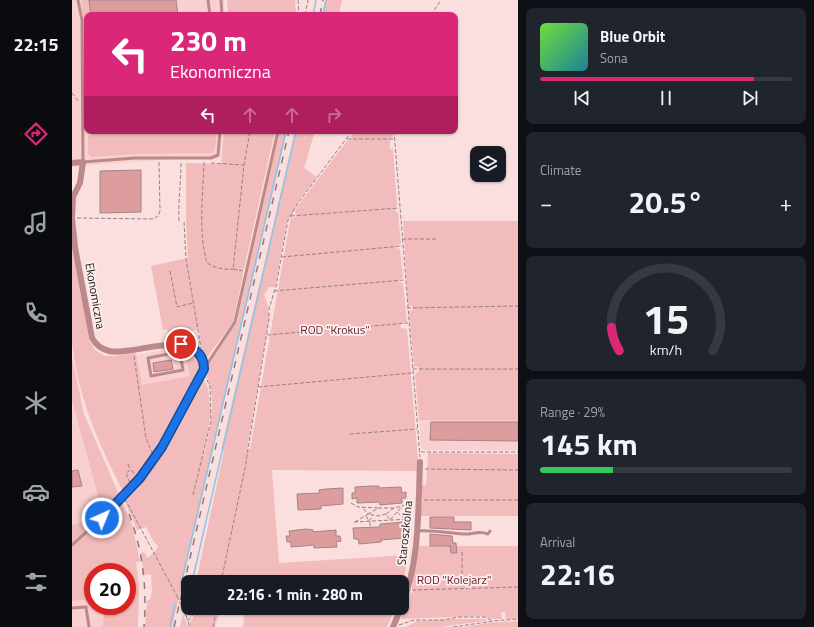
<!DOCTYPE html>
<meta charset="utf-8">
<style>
body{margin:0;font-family:"Titillium Web",sans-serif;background:#20242c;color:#f1f3f6;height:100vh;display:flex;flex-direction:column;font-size:15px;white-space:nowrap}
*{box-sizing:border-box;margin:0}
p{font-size:13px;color:#9ea1a6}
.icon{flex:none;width:22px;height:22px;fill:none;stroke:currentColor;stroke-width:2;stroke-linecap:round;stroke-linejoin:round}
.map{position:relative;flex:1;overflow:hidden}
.panel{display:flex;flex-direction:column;gap:8px;padding:8px;background:#0d0f14;width:296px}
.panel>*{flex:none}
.banner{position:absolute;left:12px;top:12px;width:374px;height:122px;border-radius:8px;box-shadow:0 1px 3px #0004;background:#db2777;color:#fff;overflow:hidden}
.fabs{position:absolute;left:398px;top:146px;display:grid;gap:8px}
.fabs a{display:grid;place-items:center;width:36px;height:36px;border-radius:8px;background:#171b24;box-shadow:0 1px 3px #0004;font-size:20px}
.speed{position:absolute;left:12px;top:563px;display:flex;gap:8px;font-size:20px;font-weight:700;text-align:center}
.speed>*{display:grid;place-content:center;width:52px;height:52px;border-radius:50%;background:#171b24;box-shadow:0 1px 3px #0004;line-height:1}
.speed .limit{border:6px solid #d22;background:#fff;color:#111}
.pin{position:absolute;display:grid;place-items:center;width:34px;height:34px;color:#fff;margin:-17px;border:2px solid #fff;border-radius:50%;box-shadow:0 1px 4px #0007}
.me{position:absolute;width:44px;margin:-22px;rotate:44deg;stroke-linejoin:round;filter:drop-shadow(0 0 3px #0008)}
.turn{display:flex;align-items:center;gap:14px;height:84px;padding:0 20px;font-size:18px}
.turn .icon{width:52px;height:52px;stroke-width:2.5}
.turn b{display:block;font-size:28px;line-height:34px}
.lanes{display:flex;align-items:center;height:38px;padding:0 20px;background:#0003;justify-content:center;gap:20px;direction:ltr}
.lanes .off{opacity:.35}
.big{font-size:30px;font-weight:700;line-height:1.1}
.panel .widget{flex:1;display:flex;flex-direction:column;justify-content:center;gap:6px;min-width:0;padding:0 14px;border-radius:8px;background:#20242c}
.panel .dial{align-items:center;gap:0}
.dial svg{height:104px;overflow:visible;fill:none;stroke:#363941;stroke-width:7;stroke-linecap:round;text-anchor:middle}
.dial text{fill:#f1f3f6;stroke:none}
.song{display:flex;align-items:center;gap:12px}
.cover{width:48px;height:48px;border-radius:6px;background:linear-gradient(135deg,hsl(100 70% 55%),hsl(190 70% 35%))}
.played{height:4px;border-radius:2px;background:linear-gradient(90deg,#db2777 85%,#363941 85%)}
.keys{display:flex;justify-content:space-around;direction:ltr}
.heat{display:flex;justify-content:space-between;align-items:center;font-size:22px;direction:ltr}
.charge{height:6px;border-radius:3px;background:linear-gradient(90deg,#34c759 29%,#363941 0)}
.trip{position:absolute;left:109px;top:575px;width:228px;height:40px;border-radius:8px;background:#171b24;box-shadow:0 1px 3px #0004;font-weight:700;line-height:40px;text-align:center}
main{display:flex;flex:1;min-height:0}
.tab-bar{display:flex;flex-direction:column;width:72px;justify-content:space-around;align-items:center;background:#090b0e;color:#9ea1a6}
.tab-bar .icon{width:28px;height:28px}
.tab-bar .current{color:#db2777}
.tab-bar b{font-size:18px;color:#f1f3f6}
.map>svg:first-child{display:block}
.built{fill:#f9cfcf}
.green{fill:#f2bbbc;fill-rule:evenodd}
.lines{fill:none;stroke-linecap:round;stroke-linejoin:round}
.stream{stroke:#8bc6e8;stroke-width:1.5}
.building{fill:#dd9d9f;stroke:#a38485}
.path{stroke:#968282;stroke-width:1;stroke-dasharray:4 2;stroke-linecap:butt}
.lane{stroke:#bc898b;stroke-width:3}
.street{stroke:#bc898b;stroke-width:6}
.rail{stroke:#8e7a7a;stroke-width:1.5;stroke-dasharray:7 7;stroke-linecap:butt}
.path-bridge{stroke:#968282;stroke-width:1;stroke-dasharray:4 2;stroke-linecap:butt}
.route-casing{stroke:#114b97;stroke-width:10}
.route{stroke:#1a73e8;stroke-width:7}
.labels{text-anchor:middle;stroke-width:3.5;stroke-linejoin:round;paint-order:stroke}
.street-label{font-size:12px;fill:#241919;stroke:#fef0f0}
.park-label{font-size:12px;fill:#691d27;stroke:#fef0f0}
</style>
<main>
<nav class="tab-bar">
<b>22:15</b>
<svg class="icon current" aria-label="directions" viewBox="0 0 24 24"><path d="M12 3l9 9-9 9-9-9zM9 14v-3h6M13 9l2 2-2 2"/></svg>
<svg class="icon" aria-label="music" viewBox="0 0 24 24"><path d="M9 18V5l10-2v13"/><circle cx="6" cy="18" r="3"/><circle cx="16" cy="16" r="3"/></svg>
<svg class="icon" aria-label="phone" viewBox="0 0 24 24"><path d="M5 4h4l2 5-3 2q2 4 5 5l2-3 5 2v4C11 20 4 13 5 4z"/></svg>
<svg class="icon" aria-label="climate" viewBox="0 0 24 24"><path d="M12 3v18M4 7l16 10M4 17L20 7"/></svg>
<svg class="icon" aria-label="car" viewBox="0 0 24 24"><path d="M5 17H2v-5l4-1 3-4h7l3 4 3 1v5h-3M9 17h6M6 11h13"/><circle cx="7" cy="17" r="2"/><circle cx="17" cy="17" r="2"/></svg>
<svg class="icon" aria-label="filters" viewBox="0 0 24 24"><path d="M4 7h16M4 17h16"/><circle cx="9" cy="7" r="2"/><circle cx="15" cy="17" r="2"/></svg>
</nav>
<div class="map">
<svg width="446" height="627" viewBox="0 0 446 627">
<rect width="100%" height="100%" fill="#fbdfdf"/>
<g class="built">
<polygon points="0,0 152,0 153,15 15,15 15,131 151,131 148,159 112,158 0,167"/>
<polygon points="111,346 118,376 70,385 65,355"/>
<polygon points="0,401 24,488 29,519 0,525"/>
<polygon points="347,420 446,420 446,450 351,450 349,446"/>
<polygon points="21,599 21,606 32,606 31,627 0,627 0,601"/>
</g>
<g class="green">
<polygon points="9,0 18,0 21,15 15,15 14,76 13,28"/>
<polygon points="155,0 223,0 224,15 156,15"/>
<polygon points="253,0 270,0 267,15 250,15"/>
<polygon points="38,131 145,131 143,149 140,153 65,154 18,157 16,153 16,137 20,134"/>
<polygon points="152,131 203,131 172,269 170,270 171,275 161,322 134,359 130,350 127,329 98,337 95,329 91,330 79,266 116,258 114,222 114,163 149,164"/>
<path d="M207,131H215L100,627H73L75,600H78L80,591L79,574L72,575L69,552L73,553L76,558L85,549L86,546L82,542L74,527L65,530L51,497L92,446L128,379L131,378L136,388L139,414L130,463C137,433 147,401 133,372L142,355L165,322Z"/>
<path d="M223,131H243L232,168L245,177L228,199L219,218L224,217L223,211L227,204L275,141H277L282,131H320L321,137L318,138V149H321L325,205L323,208L324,212H326L329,244L323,246L324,248L328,249L331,277L327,280V282L331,283L335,322L328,324L329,328L335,329L347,471L200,470L207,563L336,555L330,593V582H124L152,451L149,450ZM219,215L178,450H175L197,318L196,305L192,295L197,287H203L215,221Z"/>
<polygon points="331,221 446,221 446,420 347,420 343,375 347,370 346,367 342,366 337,312 341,309 340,306 336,305"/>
<path d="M0,238L17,340L23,350L33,356H41L64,353L70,385L118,376L113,353L122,351L125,353L131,368L94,438L67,477L52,493C27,445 5,396 0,341C0,307 0,272 0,238Z"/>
<polygon points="0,357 12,414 48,497 29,517 24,488 0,401"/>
<polygon points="356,453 446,454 446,516 347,516 349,503 351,501 349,497 350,485 354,485"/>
<polygon points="49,499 60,524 68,562 64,562 67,586 66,627 31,627 32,606 55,606 55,572 21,572 21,599 0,601 0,525 29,519"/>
<polygon points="345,546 446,546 446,619 434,619 433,612 429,613 430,619 422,619 408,616 329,619 337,594 341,592 340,587"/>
<polygon points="127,608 323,608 315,627 171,627 172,620 171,615 160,609 148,611 143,627 108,627 111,615 116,626"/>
<polygon points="383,619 412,619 416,620 369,627 334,627 345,621"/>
<polygon points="446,621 446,627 392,627 414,623"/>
</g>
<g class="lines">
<g class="stream">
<polyline points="241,15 244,0"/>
<polyline points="251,15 254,0"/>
<polyline points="110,580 214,131"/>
<polyline points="120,582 224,131"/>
<polyline points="115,606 116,601"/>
<polyline points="98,627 103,604"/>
</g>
</g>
<g class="building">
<polygon points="17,0 104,0 106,15 19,15"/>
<polygon points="69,170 69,212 28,213 28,171"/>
<polygon points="99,360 101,369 82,372 81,363"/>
<polygon points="359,422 446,422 446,441 358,440"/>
<polygon points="6,470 10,486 0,487 0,471"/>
<polygon points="300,486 307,486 307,488 329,487 330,493 334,492 334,498 330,498 330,503 308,505 307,502 285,503 285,498 280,499 280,493 283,493 283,487"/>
<polygon points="271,488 271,504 249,506 249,509 226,510 225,494 248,493 247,490 254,489"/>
<polygon points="358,517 382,517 382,522 399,522 399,530 358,528"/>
<polygon points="332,522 332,528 335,527 336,533 331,533 332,538 309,540 309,542 287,544 286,539 282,539 281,528 308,527 308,524"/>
<polygon points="234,529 241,530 241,532 264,530 264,536 268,536 269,541 264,542 265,547 242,548 242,545 219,547 219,542 215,542 214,536 218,536 217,531"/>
<polygon points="358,534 380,536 381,543 384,543 385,553 379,553 378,546 358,546"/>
</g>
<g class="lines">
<g class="path">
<polyline points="226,0 227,15"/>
<polyline points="233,15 236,0"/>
<polyline points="359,15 369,0"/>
<polyline points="0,93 7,102"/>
<polyline points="322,131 348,457"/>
<polyline points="275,139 322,139"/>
<path d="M132,162C131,195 126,232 135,263C143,268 152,270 161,269"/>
<polyline points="139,163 172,165"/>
<polyline points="219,216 327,208"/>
<polyline points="5,218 81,219 86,216 88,211 87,161"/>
<path d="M107,221C106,201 109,183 109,162"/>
<polyline points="112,222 114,259 129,348"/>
<polyline points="330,239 366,239"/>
<polyline points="210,257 330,246"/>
<polyline points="98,271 105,307 121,303"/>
<polyline points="171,271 161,269 172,165 178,131"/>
<polyline points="202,291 332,280"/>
<polyline points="335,308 446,306"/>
<polyline points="195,335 336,323"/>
<polyline points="62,356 74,438 80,453"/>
<polyline points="341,369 446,369"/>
<polyline points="186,387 340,373"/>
<polyline points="278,434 345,429"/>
<polyline points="349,452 446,452"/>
<polyline points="56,464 58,469"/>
<polyline points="353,469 446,470"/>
<polyline points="60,470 63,476"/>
<polyline points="58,483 54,473 60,469"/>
<polyline points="121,495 139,421 138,387 134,377"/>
<polyline points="53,499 105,596"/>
<polyline points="352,500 446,500"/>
<polyline points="279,503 286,507 307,508"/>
<polyline points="325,512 318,520 314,514 322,508 330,506"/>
<polyline points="314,514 306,516 296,514 307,508 322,508"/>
<polyline points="294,516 297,521 301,516"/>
<polyline points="333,519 325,512 330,506 342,501"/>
<polyline points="282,522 339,519"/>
<polyline points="283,522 296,514 290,507"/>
<polyline points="298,522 298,527"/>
<polyline points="390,552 390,589"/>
<polyline points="149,582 173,468 197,319 197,309 204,286 216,220 226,203 280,131"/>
<polyline points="340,590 446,587"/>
<polyline points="114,616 118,627"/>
<polyline points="116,621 126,608"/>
<polyline points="327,625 342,620 371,620 387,617 413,617 421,621"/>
<polyline points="141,627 145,608"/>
<polyline points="381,627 421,621 446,619"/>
</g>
<g class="lane">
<polyline points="6,0 10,20 11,162 63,158 139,158 146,155 148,131"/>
<polyline points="136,0 138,15"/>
<polyline points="149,0 150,15"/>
<polyline points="108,353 111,370 79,376 76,358 122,349"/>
<path d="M346,531C361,530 376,533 391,534C401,535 405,530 416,534L418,531"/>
<polyline points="0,545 30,518 68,478 90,447 137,361 163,322 206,131"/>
<polyline points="0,608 14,607 17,627"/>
</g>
<g class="street">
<path d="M0,163L11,162L8,183L1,197L0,218L3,247L20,338C24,345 29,349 37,351C61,357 132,323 132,369"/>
<path d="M330,605C348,561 346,509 348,462"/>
<polyline points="321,627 329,608"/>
</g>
<g class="rail">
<polyline points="248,15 251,0"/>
<path d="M57,514C71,551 75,588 72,627"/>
<polyline points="102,627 217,131"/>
</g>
<polyline class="path-bridge" points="105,596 114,616"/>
</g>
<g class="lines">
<defs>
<path id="route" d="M30,518L68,478L90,447L132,369C132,354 122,347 109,344"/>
</defs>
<use href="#route" class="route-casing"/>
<use href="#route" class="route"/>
</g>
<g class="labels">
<g class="street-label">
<text transform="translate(23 296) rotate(80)" y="4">Ekonomiczna</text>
<text transform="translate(333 533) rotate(-84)" y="4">Staroszkolna</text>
</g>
<g class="park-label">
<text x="263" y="334">ROD "Krokus"</text>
<text x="382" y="584">ROD "Kolejarz"</text>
</g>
</g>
</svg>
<div class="fabs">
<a><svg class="icon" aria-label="layers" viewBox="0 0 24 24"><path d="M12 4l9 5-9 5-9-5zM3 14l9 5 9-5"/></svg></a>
</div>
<div class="speed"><div class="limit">20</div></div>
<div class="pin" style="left:109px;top:344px;background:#d93025"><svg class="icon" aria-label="arrive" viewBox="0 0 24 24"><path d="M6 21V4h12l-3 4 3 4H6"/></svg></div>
<svg class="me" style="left:30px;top:518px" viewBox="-20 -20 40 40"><circle r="17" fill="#1a73e8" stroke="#fff" stroke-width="3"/><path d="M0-11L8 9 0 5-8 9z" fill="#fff"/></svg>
<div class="trip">22:16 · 1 min · 280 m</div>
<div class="banner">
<div class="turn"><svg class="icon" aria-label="left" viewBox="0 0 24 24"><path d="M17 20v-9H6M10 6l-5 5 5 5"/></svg><div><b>230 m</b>Ekonomiczna</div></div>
<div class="lanes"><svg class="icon" aria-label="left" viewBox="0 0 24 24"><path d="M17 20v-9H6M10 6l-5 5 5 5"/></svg><svg class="icon off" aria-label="ahead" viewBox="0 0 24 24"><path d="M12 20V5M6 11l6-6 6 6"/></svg><svg class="icon off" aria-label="ahead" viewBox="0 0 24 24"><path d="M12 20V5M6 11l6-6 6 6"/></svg><svg class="icon off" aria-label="right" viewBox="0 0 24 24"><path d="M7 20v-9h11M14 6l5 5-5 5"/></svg></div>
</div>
</div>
<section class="panel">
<div class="widget">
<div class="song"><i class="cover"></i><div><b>Blue Orbit</b><p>Sona</p></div></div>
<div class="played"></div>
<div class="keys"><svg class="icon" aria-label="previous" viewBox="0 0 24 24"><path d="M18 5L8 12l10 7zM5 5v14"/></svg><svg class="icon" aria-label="pause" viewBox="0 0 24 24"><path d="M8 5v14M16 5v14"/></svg><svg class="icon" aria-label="next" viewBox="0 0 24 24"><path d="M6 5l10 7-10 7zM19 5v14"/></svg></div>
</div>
<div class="widget"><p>Climate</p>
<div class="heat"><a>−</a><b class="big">20.5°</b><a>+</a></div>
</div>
<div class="widget dial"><svg viewBox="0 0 100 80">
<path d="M14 69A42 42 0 1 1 86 69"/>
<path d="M14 69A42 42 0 0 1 8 51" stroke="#db2777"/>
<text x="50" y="56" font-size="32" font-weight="700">15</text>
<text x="50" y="72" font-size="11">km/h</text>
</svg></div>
<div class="widget"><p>Range · 29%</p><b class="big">145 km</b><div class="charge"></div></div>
<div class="widget"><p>Arrival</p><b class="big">22:16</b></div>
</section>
</main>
